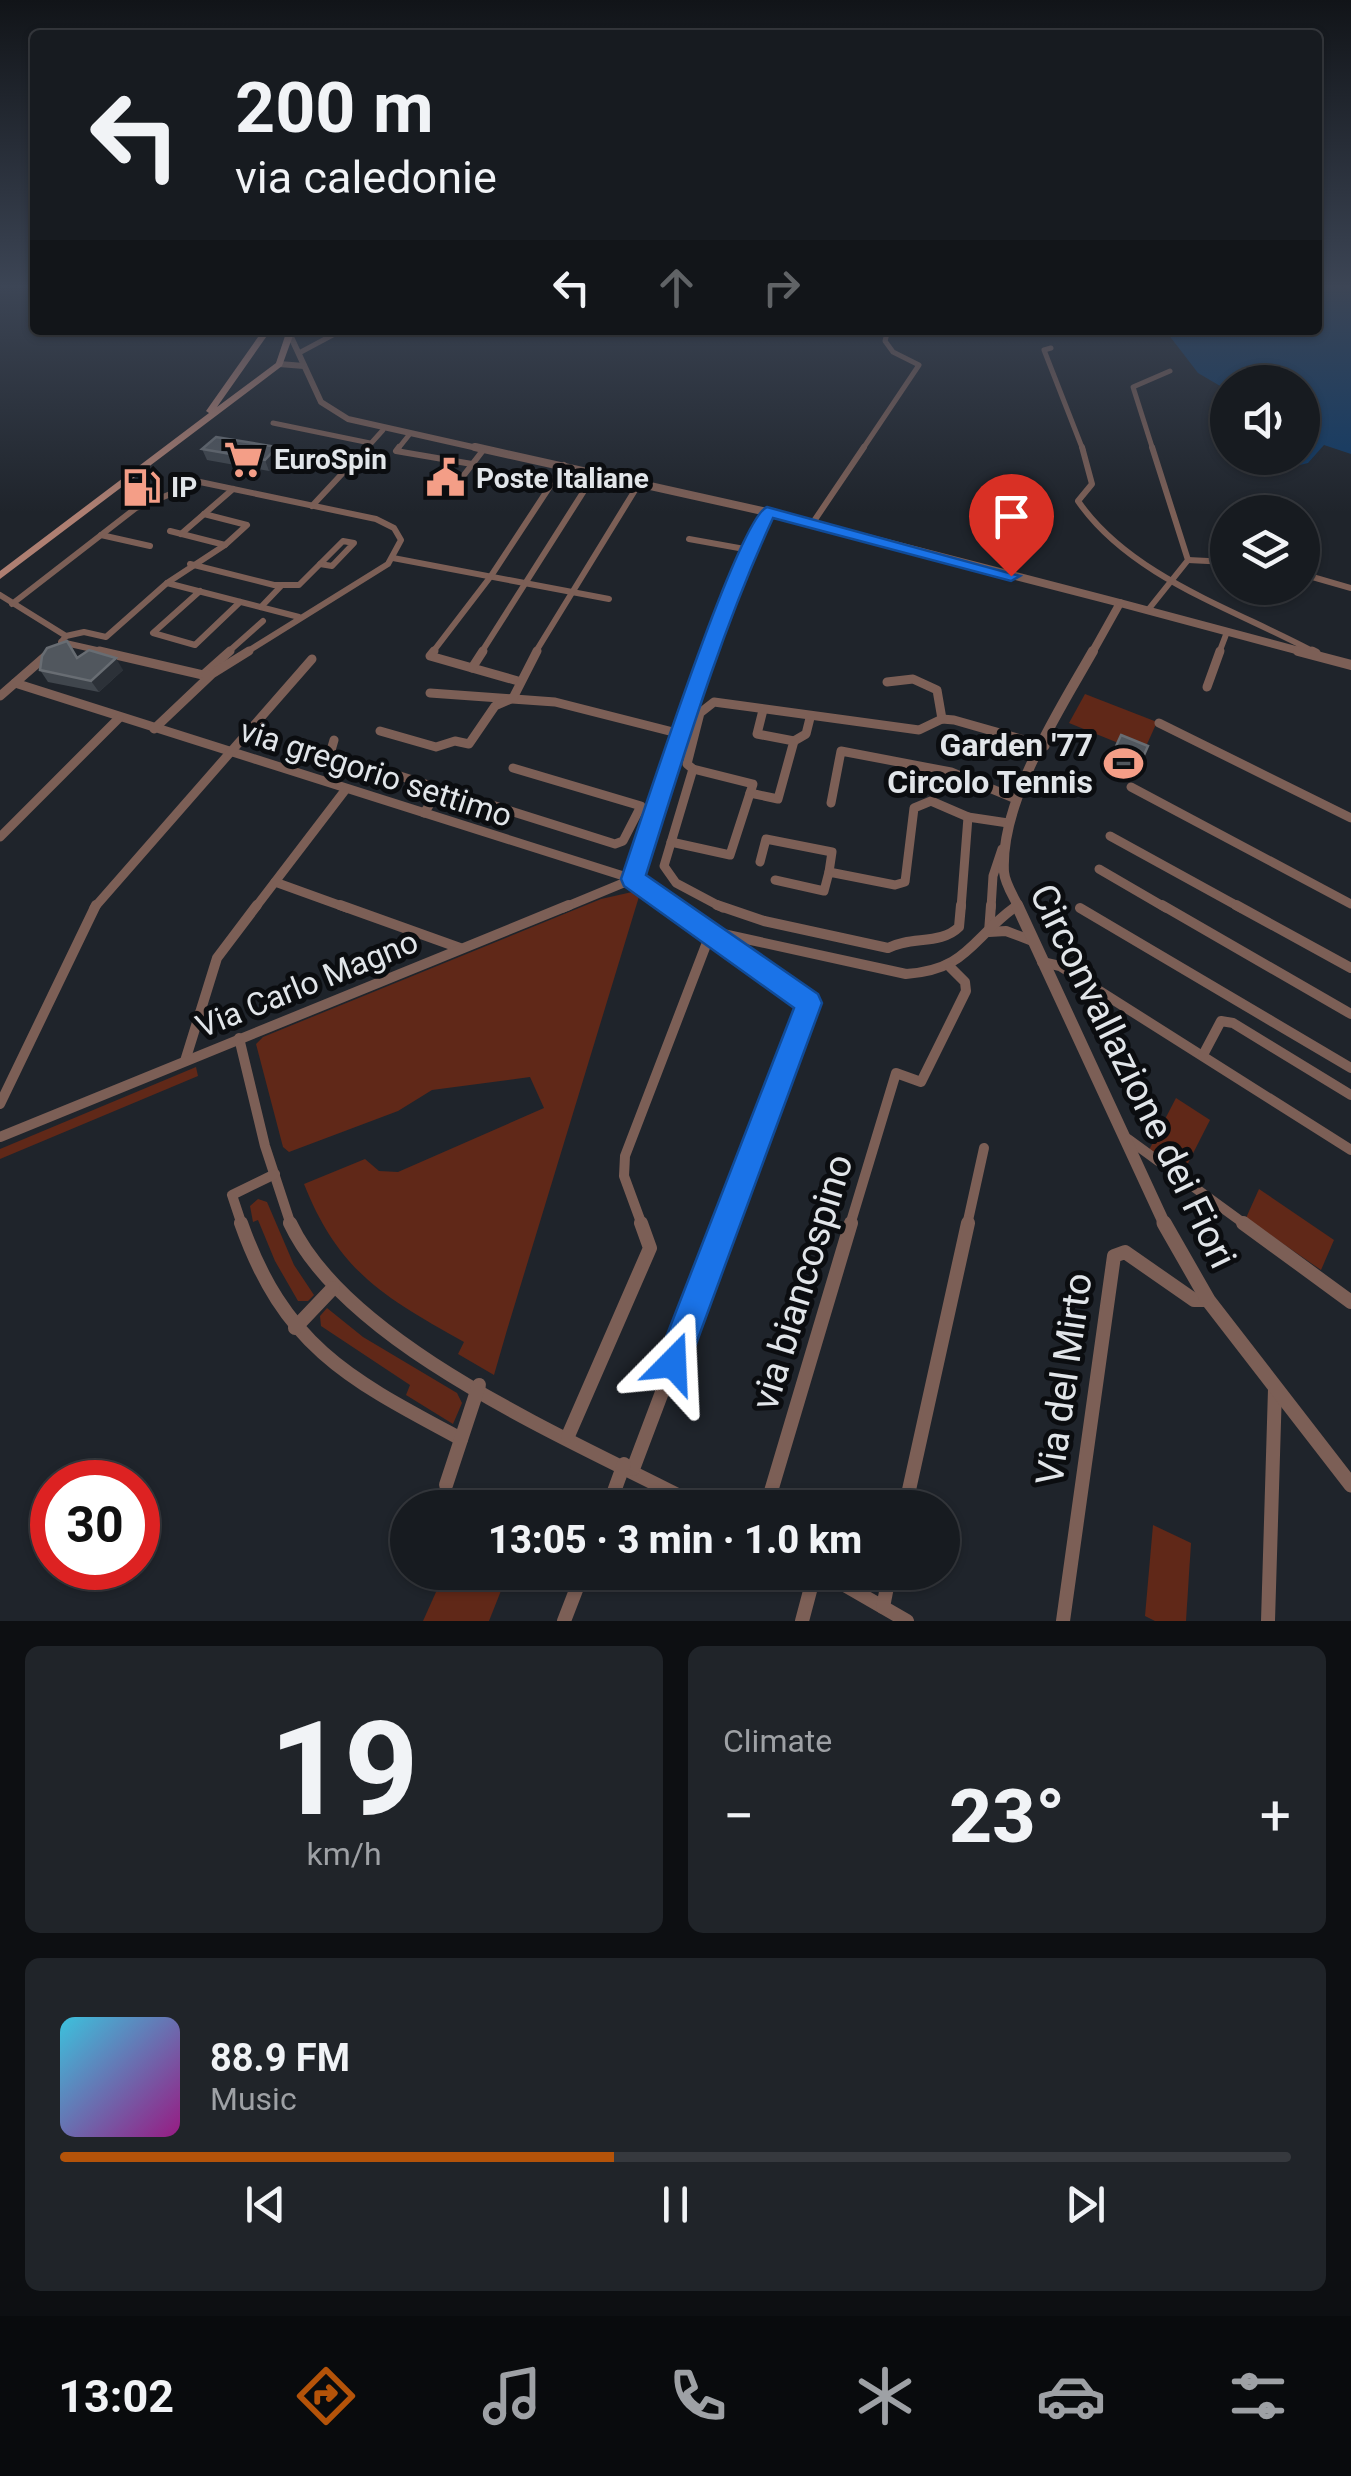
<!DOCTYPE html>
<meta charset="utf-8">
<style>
body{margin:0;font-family:Roboto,sans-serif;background:#202429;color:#f1f3f6;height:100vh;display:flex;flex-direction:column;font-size:38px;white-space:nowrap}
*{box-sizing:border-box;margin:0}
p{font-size:32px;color:#9ea1a5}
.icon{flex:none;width:55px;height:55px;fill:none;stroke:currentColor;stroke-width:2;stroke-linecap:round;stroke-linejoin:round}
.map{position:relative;height:1621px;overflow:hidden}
.drawer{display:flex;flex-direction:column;gap:25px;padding:25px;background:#0d0f12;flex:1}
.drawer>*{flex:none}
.top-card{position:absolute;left:30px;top:30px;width:1292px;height:305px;border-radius:10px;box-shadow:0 2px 8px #0004,0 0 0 2px #36393e;background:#171b20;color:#f1f3f6;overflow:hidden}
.tools{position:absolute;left:1210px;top:365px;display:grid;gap:20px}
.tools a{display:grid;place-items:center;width:110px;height:110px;border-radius:50%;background:#171b20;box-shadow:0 2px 8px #0004,0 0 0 2px #36393e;font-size:50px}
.speed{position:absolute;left:30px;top:1460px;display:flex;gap:20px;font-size:50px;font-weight:700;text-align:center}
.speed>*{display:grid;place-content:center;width:130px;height:130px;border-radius:50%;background:#171b20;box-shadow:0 2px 8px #0004,0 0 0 2px #36393e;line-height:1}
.speed .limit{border:15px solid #d22;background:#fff;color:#111}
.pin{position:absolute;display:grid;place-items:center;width:85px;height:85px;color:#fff;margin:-102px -42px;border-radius:50% 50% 50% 0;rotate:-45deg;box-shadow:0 0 10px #0007}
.pin .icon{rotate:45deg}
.me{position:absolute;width:110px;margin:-55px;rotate:21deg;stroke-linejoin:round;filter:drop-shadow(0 0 8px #0008)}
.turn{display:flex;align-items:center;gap:35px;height:210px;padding:0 40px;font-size:45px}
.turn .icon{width:130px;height:130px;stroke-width:2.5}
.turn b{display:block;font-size:70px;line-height:85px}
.lanes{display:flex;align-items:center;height:95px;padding:0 40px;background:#0003;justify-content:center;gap:50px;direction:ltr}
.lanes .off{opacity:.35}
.big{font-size:75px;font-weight:800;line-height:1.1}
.drawer .widget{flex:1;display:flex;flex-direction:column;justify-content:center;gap:15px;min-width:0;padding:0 35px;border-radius:15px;background:#202429}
.drawer .dial{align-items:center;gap:0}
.dial b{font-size:130px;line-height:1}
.song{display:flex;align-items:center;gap:30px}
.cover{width:120px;height:120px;border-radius:15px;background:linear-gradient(135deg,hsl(190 70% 55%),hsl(310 70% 35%))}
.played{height:10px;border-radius:5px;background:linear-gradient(90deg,#b45309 45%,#36393e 45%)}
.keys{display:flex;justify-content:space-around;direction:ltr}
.heat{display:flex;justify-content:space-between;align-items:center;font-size:55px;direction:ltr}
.drawer .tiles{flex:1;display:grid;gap:25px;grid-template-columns:1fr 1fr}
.widget:last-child{grid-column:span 2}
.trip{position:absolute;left:390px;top:1490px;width:570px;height:100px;border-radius:50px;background:#171b20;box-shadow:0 2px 8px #0004,0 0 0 2px #36393e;font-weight:800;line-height:100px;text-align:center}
.tab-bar{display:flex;height:160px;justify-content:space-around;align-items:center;background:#090b0d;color:#9ea1a5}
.tab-bar .icon{width:70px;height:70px}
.tab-bar .active{color:#b45309}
.tab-bar b{font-size:45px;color:#f1f3f6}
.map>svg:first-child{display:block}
.green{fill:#602818}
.water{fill:#0e3a67}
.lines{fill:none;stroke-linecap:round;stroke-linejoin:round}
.minor-far4{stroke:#7c5f56;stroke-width:5}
.minor-far3{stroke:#7c5f56;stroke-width:6}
.minor-far2{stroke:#7c5f56;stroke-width:9}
.minor-far1{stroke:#7c5f56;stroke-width:10}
.minor{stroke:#7c5f56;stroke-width:14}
.tertiary-far4{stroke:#7c5f56;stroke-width:6}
.tertiary-far3{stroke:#7c5f56;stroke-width:8}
.tertiary-far2{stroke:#7c5f56;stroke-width:10}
.tertiary-far1{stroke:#7c5f56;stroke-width:12}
.tertiary{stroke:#7c5f56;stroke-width:15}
.secondary{fill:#ae7f72;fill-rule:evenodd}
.wall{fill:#40464d}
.shaded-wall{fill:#2c3138}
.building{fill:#51575e;stroke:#686d73;stroke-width:2.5}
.route{fill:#1a73e8;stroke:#114b97;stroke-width:2.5}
.labels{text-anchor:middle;stroke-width:10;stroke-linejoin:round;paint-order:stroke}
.far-poi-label{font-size:28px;font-weight:bold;fill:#e1e5e9;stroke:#0b0d10;text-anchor:start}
.poi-label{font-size:32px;font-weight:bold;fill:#e1e5e9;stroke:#0b0d10;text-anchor:end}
.street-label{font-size:32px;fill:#e1e5e9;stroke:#0b0d10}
.near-street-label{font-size:38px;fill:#e1e5e9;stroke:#0b0d10}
</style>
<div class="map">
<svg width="1351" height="1621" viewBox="0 0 1351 1621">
<rect width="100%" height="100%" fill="#1f242b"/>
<g class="green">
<polygon points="1085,694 1157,722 1143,753 1069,723"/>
<path d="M641,890L507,1330L494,1375L458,1354L464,1342C384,1297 339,1272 304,1184L365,1159L379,1171L398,1172L544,1108L530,1077L432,1090L398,1111L289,1152L283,1147L256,1044L263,1037L601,899Z"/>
<polygon points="196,1067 198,1076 0,1159 0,1149"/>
<polygon points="1176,1098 1210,1120 1183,1173 1149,1150"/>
<polygon points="1259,1189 1334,1240 1321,1270 1246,1218"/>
<polygon points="258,1199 267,1202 294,1265 314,1295 308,1301 298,1301 275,1261 258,1220 253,1222 250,1206"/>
<polygon points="327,1308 363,1337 457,1393 462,1403 453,1424 406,1395 410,1385 321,1326 320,1316"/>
<polygon points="1153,1525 1191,1543 1186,1621 1155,1621 1145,1616"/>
<polygon points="445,1572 496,1573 506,1578 489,1621 423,1621"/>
</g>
<polygon class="water" points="1318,285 1351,285 1351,454 1324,445 1308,463 1288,468 1271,459 1302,458 1302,382 1228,382 1227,390 1198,373 1165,330 1318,330"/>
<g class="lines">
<g class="minor-far4">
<polyline points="1051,348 1044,350 1083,450"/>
<polyline points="299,353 342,330"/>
<polyline points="273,423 370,443"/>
<polyline points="365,450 383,430"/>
<polyline points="397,450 409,435"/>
<polyline points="862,450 919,365 893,352 885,341 888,330"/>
<polyline points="1153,450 1133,387 1170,371"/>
</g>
<g class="minor-far3">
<polyline points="399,447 396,451 472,464"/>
<path d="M1082,447L1092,484L1078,501C1131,578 1237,610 1316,653"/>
<polyline points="464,475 484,449"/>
<polyline points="312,506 367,447"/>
<polyline points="812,524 864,447"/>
<polyline points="170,531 225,545 247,525 204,514"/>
<polyline points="181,534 233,489"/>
<polyline points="101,535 150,546"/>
<polyline points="689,539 750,550"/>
<polygon points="343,541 354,543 332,566 320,564"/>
<polyline points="393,558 609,599"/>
<polyline points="1188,560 1228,562"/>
<polyline points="190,564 274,585 299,585 320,564"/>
<polyline points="1302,574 1351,588"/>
<polyline points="167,583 299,617"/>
<polyline points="200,591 153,633 195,645 240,602"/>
<polyline points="0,595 66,636 62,641"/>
<polyline points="12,604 136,508 200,482 376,519 394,528 401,540 388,564 245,653"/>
<polyline points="261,607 281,586"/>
<polyline points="1148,610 1188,560 1152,447"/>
<polyline points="66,636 84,632 106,637 167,583 225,545"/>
<polyline points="61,642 110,653"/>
<polyline points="227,653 263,621"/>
<polyline points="432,653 491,576 564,465"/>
<polyline points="481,653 596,472"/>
<polyline points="535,653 640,482"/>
<polyline points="710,653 767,512"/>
<polyline points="1219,653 1227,632"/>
</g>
<g class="minor-far2">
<polyline points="99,651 203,675 230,651"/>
<polyline points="434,651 430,656 518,681"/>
<polyline points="1312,651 1316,653"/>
<polyline points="472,668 483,651"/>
<polyline points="887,682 913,679 937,690 942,719"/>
<polyline points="15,683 633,879 674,908"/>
<polyline points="1207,687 1220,651"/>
<polyline points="430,693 555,702 681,734"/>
<polyline points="0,696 47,655"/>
<polyline points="1159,723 1351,818"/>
<polyline points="154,729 212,674 249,651"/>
<polyline points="380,731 436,747 455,741 469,744 495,706 513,698 537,651"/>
<polyline points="334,740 330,754 615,844 623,841 641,806 513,768"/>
<polyline points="794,741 806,734 810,718"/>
<polyline points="1131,787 1351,904"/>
<polyline points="750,793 778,799 794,741 757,734 763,710"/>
<polyline points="831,803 841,751 951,772 1016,799"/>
<polyline points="424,813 440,789"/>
<polyline points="1110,836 1241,908"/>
<polyline points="0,837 119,718"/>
<polyline points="671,842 730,855 753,784 693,769"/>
<polyline points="760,862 766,839 832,852 829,872"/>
<polyline points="1099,869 1166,908"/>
<polyline points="775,880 824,891 829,872 895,885 905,882 914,808 931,801 968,817"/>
<polyline points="275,882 347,908"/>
<polyline points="94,908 312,659"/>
<polyline points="255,908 346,789"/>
<polyline points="563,908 633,879 711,651"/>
<polyline points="723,908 676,883 664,866 693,769 687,764 700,713 714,702 919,730 942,719 954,720 1045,746"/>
<polyline points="961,908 968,817 1008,823"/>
<polyline points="991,908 993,876 1002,849"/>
</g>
<g class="minor-far1">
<polyline points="340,905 460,948"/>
<polyline points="670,905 809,1003 725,1225"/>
<path d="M717,905L764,921L888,948C911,936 941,945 959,927L961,905"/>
<polyline points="991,905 989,932 1006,931 1030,940"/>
<polyline points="1162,905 1351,1014"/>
<polyline points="1236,905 1351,968"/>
<polyline points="1080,908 1351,1068"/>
<path d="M714,932L906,974C967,970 971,939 1015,907"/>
<polyline points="1042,962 1060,966 1351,1150"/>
<polyline points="239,1038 265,1146 291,1225"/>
<polyline points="1203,1055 1221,1021 1233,1023 1351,1095"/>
<polyline points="185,1061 217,958 257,905"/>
<polyline points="0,1104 96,905"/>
<polyline points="0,1137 569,905"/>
<polyline points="1128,1139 1246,1225"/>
<polyline points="242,1225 232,1195 275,1174"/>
<polyline points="642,1225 624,1176 625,1156 711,932"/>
<polyline points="850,1225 896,1073 921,1082 966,991 965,982 950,967"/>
<polyline points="967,1225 984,1148"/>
</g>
<g class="minor">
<path d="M241,1223C285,1348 351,1380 461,1439"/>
<path d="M290,1223C349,1349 582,1444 703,1508"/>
<polyline points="1243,1223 1351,1302"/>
<polyline points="295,1328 333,1288"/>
<polyline points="568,1436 650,1248 641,1223"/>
<polyline points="633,1469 726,1223"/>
<polyline points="446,1485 479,1385"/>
<polyline points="608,1508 624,1464"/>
<polyline points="766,1508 851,1223"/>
<polyline points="905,1508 968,1223"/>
<polyline points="822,1572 907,1621"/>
<polyline points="883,1607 890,1572"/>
<polyline points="564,1621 583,1572"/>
<polyline points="802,1621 815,1572"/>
<polyline points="1063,1621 1114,1256 1125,1252 1194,1300 1208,1300"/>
<polyline points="1268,1621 1275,1389"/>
</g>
<g class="tertiary-far4">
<polyline points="291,337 321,402 348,419 486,450"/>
<polyline points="279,364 304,366"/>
</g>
<g class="tertiary-far3">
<polyline points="475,447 767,512 1120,603 1092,653"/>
<polyline points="1120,603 1307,653"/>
</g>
<g class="tertiary-far2">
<polyline points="1298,651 1351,665"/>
<path d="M1019,908C1014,897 1005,884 1004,872C1000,801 1059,711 1093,651"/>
</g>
<polyline class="tertiary-far1" points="1017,905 1165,1225"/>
<polyline class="tertiary" points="1164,1223 1208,1300 1351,1485"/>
<polygon class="secondary" points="263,330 271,330 217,407 276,363 287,330 295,330 282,366 0,579 0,571 209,413 206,411"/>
</g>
<g class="wall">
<polygon points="277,447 281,459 269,471 207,460 202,449"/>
<polygon points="78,657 123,670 99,692 48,682 40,670"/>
<polygon points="1121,735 1132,779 1125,782 1103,773"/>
</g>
<g class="shaded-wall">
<polygon points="277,447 281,459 269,471 265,460"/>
<polygon points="116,658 123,670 99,692 91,681"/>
<polygon points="1137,771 1132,779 1125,782 1130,773"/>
</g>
<g class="building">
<polygon points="216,437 277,447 265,460 202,449"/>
<polygon points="67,641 77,658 89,650 116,658 91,681 40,670 42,656 47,648"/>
<polygon points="1121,735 1148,746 1137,771 1130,773 1108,764"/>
</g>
<linearGradient id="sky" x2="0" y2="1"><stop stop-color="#111418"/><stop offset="0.56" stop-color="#3c4555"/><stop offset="1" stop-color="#3c4555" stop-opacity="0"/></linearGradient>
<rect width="1351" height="512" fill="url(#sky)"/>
<path class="route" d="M767,507L1020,576L1011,581L773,518C720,633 684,755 646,875L818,994L822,1003L689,1363L685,1375L673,1380L661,1375L656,1363L794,1008L624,886L621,879C638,830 737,519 767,507Z"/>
<defs>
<symbol id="supermarket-bare" viewBox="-9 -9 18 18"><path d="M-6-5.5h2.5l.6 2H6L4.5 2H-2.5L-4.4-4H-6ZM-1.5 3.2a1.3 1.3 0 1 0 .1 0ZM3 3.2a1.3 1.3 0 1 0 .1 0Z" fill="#f49e87" stroke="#0b0d10" stroke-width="2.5" paint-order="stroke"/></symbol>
<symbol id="civic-bare" viewBox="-9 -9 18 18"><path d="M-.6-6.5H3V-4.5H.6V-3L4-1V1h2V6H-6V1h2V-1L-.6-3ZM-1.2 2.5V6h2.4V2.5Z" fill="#f49e87" stroke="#0b0d10" stroke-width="2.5" paint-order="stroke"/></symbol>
<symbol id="fuel-bare" viewBox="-9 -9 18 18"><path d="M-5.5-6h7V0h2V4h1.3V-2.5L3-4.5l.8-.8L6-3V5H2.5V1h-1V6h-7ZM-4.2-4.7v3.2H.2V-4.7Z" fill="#f49e87" stroke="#0b0d10" stroke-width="2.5" paint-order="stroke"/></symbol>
<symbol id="stadium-bare" viewBox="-9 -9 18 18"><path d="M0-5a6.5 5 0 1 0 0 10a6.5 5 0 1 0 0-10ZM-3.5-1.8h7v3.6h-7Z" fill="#f49e87" stroke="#0b0d10" stroke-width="2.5" paint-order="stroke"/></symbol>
</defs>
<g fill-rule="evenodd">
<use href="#supermarket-bare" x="216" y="432" width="55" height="55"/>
<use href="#civic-bare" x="418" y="450" width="55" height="55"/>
<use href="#fuel-bare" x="114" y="460" width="55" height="55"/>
<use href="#stadium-bare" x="1096" y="736" width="55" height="55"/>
</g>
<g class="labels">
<g class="far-poi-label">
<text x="274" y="469">EuroSpin</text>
<text x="476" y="488">Poste Italiane</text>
<text x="171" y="497">IP</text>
</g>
<g class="poi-label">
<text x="1093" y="756">Garden '77<tspan x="1093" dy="37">Circolo Tennis</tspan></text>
</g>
<g class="street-label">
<text transform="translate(376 773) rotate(18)" y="11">via gregorio settimo</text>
<text transform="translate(307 984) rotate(-22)" y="11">Via Carlo Magno</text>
</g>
<g class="near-street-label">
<text transform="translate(1133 1076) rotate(64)" y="13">Circonvallazione dei Fiori</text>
<text transform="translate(802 1282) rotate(-73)" y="13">via biancospino</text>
<text transform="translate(1064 1379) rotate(-82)" y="13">Via del Mirto</text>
</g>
</g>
</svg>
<div class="tools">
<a><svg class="icon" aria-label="sound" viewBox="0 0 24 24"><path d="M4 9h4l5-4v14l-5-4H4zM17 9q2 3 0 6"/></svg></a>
<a><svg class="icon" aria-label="layers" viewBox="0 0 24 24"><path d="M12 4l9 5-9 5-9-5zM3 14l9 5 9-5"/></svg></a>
</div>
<div class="speed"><div class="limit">30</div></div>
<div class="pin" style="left:1011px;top:576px;background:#d93025"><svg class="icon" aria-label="arrive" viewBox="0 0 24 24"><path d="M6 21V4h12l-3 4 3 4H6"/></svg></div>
<svg class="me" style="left:673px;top:1363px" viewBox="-20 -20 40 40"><path d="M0-17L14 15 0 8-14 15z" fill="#1a73e8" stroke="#fff" stroke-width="4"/></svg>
<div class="trip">13:05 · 3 min · 1.0 km</div>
<div class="top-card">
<div class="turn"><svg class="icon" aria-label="left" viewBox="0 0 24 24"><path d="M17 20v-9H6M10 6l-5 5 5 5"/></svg><div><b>200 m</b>via caledonie</div></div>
<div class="lanes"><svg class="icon" aria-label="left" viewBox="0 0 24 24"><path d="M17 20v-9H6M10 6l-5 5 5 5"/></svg><svg class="icon off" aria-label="ahead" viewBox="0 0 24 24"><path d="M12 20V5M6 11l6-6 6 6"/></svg><svg class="icon off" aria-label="right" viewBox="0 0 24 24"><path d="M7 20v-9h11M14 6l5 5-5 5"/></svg></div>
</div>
</div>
<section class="drawer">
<div class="tiles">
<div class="widget dial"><b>19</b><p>km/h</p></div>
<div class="widget"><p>Climate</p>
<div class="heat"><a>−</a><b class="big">23°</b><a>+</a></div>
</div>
<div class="widget">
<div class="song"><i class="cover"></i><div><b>88.9 FM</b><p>Music</p></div></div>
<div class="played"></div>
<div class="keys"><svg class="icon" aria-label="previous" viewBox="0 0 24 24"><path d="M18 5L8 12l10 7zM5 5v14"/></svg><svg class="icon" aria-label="pause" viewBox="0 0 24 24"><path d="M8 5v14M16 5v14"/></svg><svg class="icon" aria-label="next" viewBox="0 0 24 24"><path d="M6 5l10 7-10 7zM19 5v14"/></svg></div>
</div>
</div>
</section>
<nav class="tab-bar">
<b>13:02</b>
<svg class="icon active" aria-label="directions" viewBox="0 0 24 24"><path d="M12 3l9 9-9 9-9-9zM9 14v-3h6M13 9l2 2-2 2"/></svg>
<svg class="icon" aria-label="music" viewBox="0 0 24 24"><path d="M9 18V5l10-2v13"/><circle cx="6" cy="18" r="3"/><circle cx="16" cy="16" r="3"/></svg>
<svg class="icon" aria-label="phone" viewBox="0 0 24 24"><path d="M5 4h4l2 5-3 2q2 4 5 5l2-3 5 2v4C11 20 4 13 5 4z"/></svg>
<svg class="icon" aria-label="climate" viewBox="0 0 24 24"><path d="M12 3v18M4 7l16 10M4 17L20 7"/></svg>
<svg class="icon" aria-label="car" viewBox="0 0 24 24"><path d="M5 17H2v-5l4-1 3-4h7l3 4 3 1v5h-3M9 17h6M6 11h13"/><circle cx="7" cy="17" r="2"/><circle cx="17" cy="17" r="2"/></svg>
<svg class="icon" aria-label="filters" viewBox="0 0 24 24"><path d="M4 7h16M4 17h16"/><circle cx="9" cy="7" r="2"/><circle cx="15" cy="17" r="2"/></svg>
</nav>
